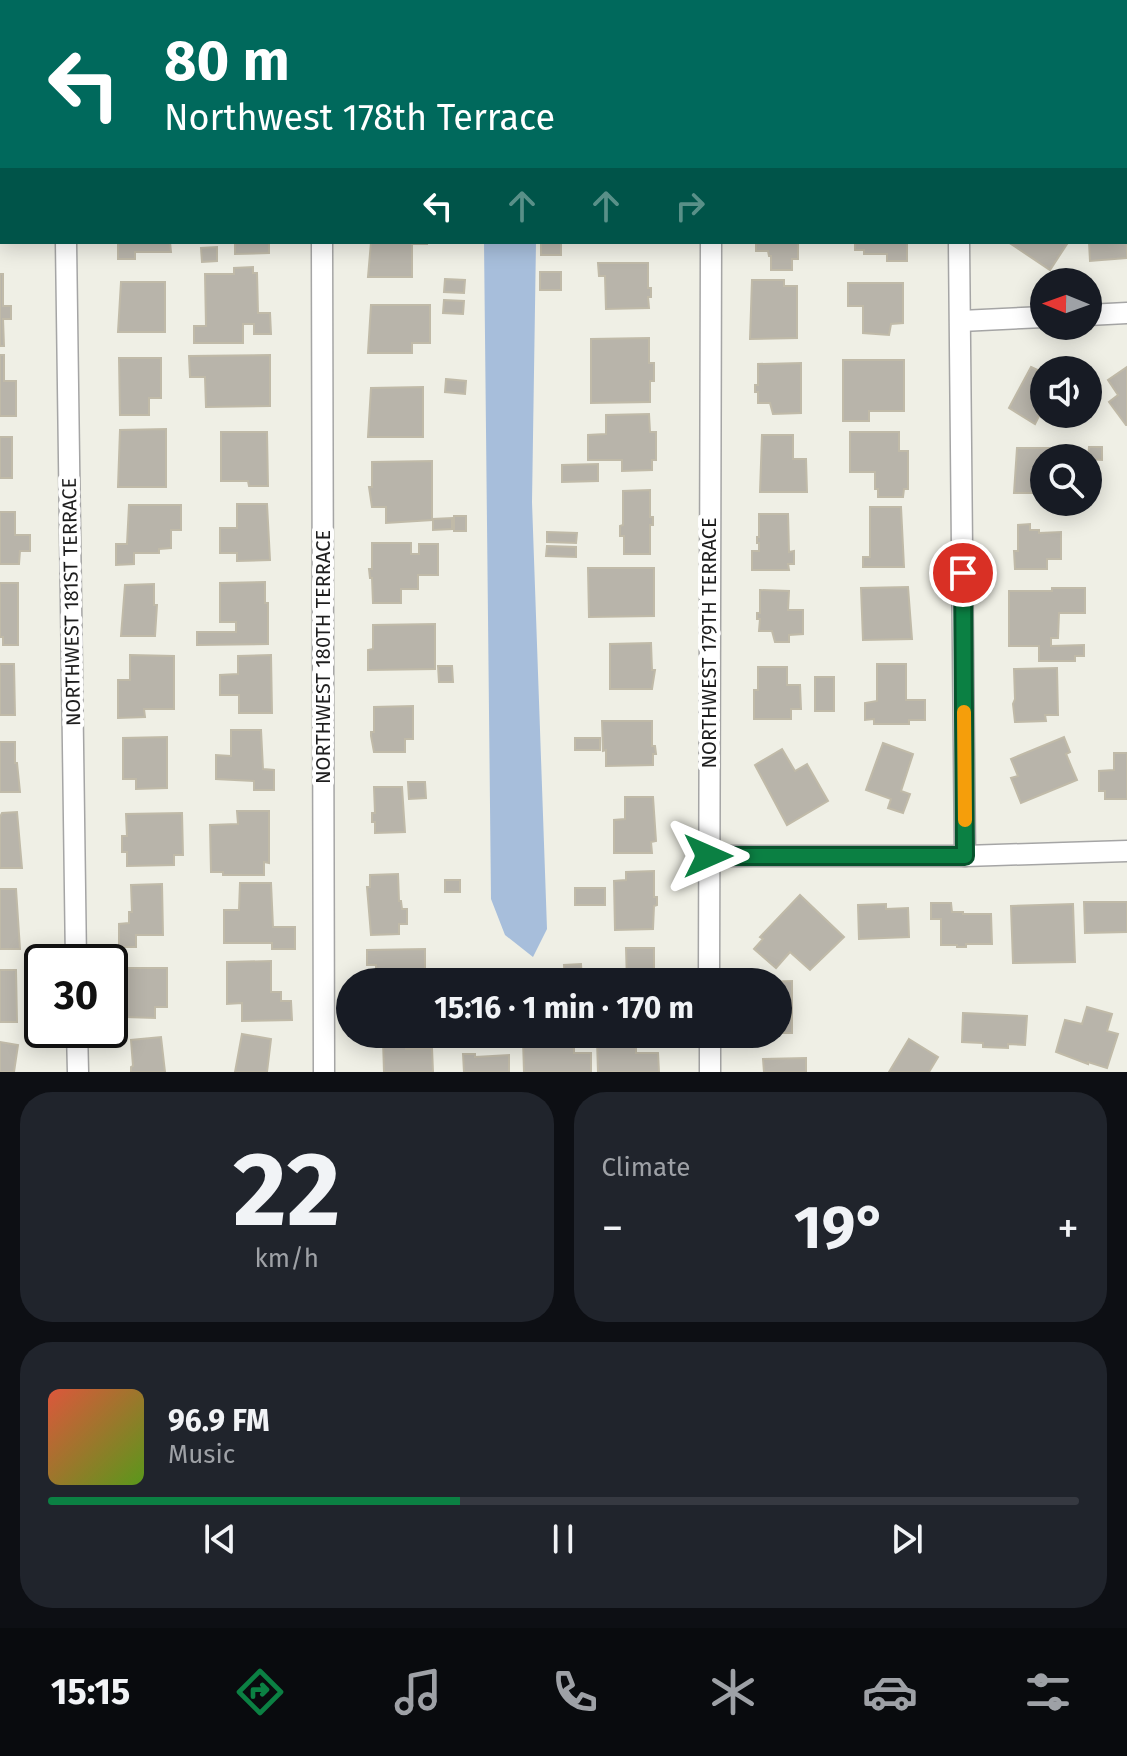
<!DOCTYPE html>
<meta charset="utf-8">
<style>
body{margin:0;font-family:"Fira Sans",sans-serif;background:#20242c;color:#f1f3f6;height:100vh;display:flex;flex-direction:column;font-size:30px;white-space:nowrap}
*{box-sizing:border-box;margin:0}
p{font-size:26px;color:#9ea1a6}
.icon{flex:none;width:44px;height:44px;fill:none;stroke:currentColor;stroke-width:2;stroke-linecap:round;stroke-linejoin:round}
.map{position:relative;height:1072px;overflow:hidden}
.details{display:flex;flex-direction:column;gap:20px;padding:20px;background:#0d0f14;flex:1}
.details>*{flex:none}
.hud{position:absolute;left:0px;top:0px;width:1128px;height:244px;box-shadow:0 4px 20px #0003;background:#00695c;color:#fff;overflow:hidden}
.needle{width:52px;rotate:271deg}
.tools{position:absolute;left:1030px;top:268px;display:grid;gap:16px}
.tools a{display:grid;place-items:center;width:72px;height:72px;border-radius:50%;background:#171b24;box-shadow:0 4px 20px #0003;font-size:40px}
.speed{position:absolute;left:24px;top:944px;display:flex;gap:16px;font-size:40px;font-weight:700;text-align:center}
.speed>*{display:grid;place-content:center;width:104px;height:104px;border-radius:50%;background:#171b24;box-shadow:0 4px 20px #0003;line-height:1}
.speed .limit{border:4px solid #111;border-radius:12px;background:#fff;color:#111}
.pin{position:absolute;display:grid;place-items:center;width:68px;height:68px;color:#fff;margin:-34px;border:4px solid #fff;border-radius:50%;box-shadow:0 2px 8px #0007}
.me{position:absolute;width:88px;margin:-44px;rotate:90deg;stroke-linejoin:round;filter:drop-shadow(0 0 6px #0008)}
.turn{display:flex;align-items:center;gap:28px;height:168px;padding:0 32px;font-size:36px}
.turn .icon{width:104px;height:104px;stroke-width:2.5}
.turn b{display:block;font-size:56px;line-height:68px}
.lanes{display:flex;align-items:center;height:76px;padding:0 32px;background:#0003;justify-content:center;gap:40px;direction:ltr}
.lanes .off{opacity:.35}
.big{font-size:60px;font-weight:700;line-height:1.1}
.details .tile{flex:1;display:flex;flex-direction:column;justify-content:center;gap:12px;min-width:0;padding:0 28px;border-radius:32px;background:#20242c}
.details .dial{align-items:center;gap:0}
.dial b{font-size:104px;line-height:1}
.song{display:flex;align-items:center;gap:24px}
.cover{width:96px;height:96px;border-radius:12px;background:linear-gradient(135deg,hsl(10 70% 55%),hsl(90 70% 35%))}
.played{height:8px;border-radius:4px;background:linear-gradient(90deg,#0b8043 40%,#363941 40%)}
.keys{display:flex;justify-content:space-around;direction:ltr}
.heat{display:flex;justify-content:space-between;align-items:center;font-size:44px;direction:ltr}
.details .tiles{flex:1;display:grid;gap:20px;grid-template-columns:1fr 1fr}
.tile:last-child{grid-column:span 2}
.trip{position:absolute;left:336px;top:968px;width:456px;height:80px;border-radius:40px;background:#171b24;box-shadow:0 4px 20px #0003;font-weight:700;line-height:80px;text-align:center}
.dock{display:flex;height:128px;justify-content:space-around;align-items:center;background:#090b0e;color:#9ea1a6}
.dock .icon{width:56px;height:56px}
.dock .current{color:#0b8043}
.dock b{font-size:36px;color:#f1f3f6}
.map>svg:first-child{display:block}
.water{fill:#a7bedb}
.building{fill:#b8b4aa;stroke:#c0baa8;stroke-width:2}
.lines{fill:none;stroke-linecap:round;stroke-linejoin:round}
.minor-casing{stroke:#a5a5a5;stroke-width:23}
.minor{stroke:#fff;stroke-width:20}
.route-casing{stroke:#07532c;stroke-width:20}
.route{stroke:#0b8043;stroke-width:14}
.slow{stroke:#f59e0b;stroke-width:14}
.labels{text-anchor:middle;stroke-width:8;stroke-linejoin:round;paint-order:stroke}
.street-label{font-size:20px;fill:#1e1e1e;stroke:#fff}
</style>
<div class="map">
<svg width="1127" height="1072" viewBox="0 0 1127 1072">
<rect width="100%" height="100%" fill="#efefe5"/>
<polygon class="water" points="484,242 536,242 532,502 547,929 533,957 505,935 491,899"/>
<g class="building">
<polygon points="726,0 790,0 790,2 727,2"/>
<rect x="804" y="0" width="63" height="2"/>
<rect x="1043" y="0" width="54" height="2"/>
<polygon points="1126,215 1127,258 1090,261 1089,242 1126,242"/>
<polygon points="118,242 170,242 171,252 135,252 135,259 118,259"/>
<polygon points="224,242 269,242 269,253 235,254 235,243"/>
<polygon points="371,242 427,242 427,244 412,244 412,277 368,277"/>
<rect x="541" y="242" width="20" height="13"/>
<polygon points="756,242 798,242 798,259 792,259 792,270 771,270 771,256 769,256 768,251 756,251"/>
<polygon points="855,242 907,242 907,261 887,261 887,254 864,254 864,250 855,250"/>
<polygon points="1008,242 1064,242 1067,244 1050,270"/>
<polygon points="217,247 217,261 202,262 201,248"/>
<polygon points="598,263 648,263 648,288 651,288 651,297 648,297 649,308 606,309 605,276 599,276"/>
<polygon points="253,267 253,273 257,273 258,313 270,313 271,334 254,334 254,324 243,324 243,343 194,343 194,326 206,326 205,274 234,274 234,268"/>
<rect x="540" y="272" width="21" height="18"/>
<polygon points="0,274 3,274 3,306 11,306 11,319 3,319 4,346 0,346"/>
<polygon points="445,279 465,280 464,293 444,292"/>
<polygon points="752,280 784,280 784,286 797,286 797,338 750,339"/>
<polygon points="121,282 165,282 165,332 118,332"/>
<polygon points="848,283 903,283 903,323 891,324 889,335 863,333 863,306 848,306"/>
<polygon points="444,300 464,301 463,314 443,313"/>
<polygon points="371,305 430,305 430,343 412,343 412,353 368,353"/>
<polygon points="649,338 649,363 654,363 654,381 650,381 650,402 591,403 591,339"/>
<polygon points="0,355 4,355 4,381 16,381 16,416 0,416"/>
<polygon points="270,355 270,406 206,407 205,377 190,377 189,356"/>
<polygon points="119,358 161,358 161,398 149,398 149,415 120,415"/>
<polygon points="843,360 904,360 904,411 869,411 869,421 843,421"/>
<polygon points="801,363 801,413 773,414 770,403 758,403 758,392 755,392 755,385 758,385 758,364"/>
<polygon points="1031,367 1044,373 1044,406 1035,424 1009,408"/>
<polygon points="1127,367 1127,425 1126,425 1109,402 1118,395 1108,380"/>
<polygon points="446,379 466,381 465,394 445,392"/>
<polygon points="423,387 423,437 368,437 371,388"/>
<polygon points="649,414 650,432 656,432 656,460 652,460 652,470 622,471 622,460 588,460 588,435 606,434 606,415"/>
<polygon points="166,429 166,487 118,487 120,430"/>
<polygon points="221,432 267,432 268,486 249,486 248,481 221,481"/>
<polygon points="850,432 899,432 899,451 908,451 908,489 904,489 903,497 878,497 878,489 875,489 875,472 850,472"/>
<polygon points="762,435 793,435 793,459 806,459 807,492 760,492"/>
<rect x="0" y="437" width="12" height="41"/>
<polygon points="1089,447 1102,447 1102,460 1088,459"/>
<polygon points="1017,448 1060,448 1060,458 1044,458 1044,483 1035,483 1035,493 1014,493"/>
<polygon points="432,461 432,520 386,523 386,507 372,507 369,487 372,487 372,462"/>
<polygon points="598,464 598,481 562,482 562,465"/>
<polygon points="650,490 650,517 653,517 653,525 650,525 650,554 624,554 624,536 620,536 620,526 623,525 623,491"/>
<polygon points="237,504 267,504 270,560 237,561 237,553 220,553 220,528 237,528"/>
<polygon points="129,505 181,505 181,530 171,530 171,548 159,549 159,553 134,553 134,564 116,565 116,544 127,544"/>
<polygon points="870,507 901,507 904,567 863,567 863,557 870,557"/>
<polygon points="0,512 15,512 15,535 30,535 30,551 20,551 19,564 0,564"/>
<polygon points="759,514 788,514 789,552 794,551 794,564 788,564 789,570 752,570 752,551 759,551 759,543 757,543 757,537 759,537"/>
<rect x="454" y="516" width="12" height="15"/>
<polygon points="452,518 452,529 433,530 433,519"/>
<polygon points="1030,524 1030,530 1039,530 1039,533 1061,532 1061,559 1047,559 1047,569 1015,569 1014,551 1018,551 1018,525"/>
<polygon points="547,532 577,533 576,543 547,542"/>
<polygon points="372,543 411,543 411,554 419,554 419,544 438,544 438,575 418,575 418,589 401,589 401,603 373,603 372,578 370,578 369,569 372,569"/>
<polygon points="547,546 576,547 576,557 546,556"/>
<polygon points="588,568 654,568 654,616 589,617"/>
<polygon points="265,582 265,603 268,603 268,644 197,645 197,632 236,632 236,622 220,622 220,583"/>
<polygon points="0,583 18,583 18,645 3,645 3,637 0,637"/>
<polygon points="154,584 154,605 157,605 155,636 121,636 125,585"/>
<polygon points="908,587 912,639 863,640 861,588"/>
<polygon points="1052,588 1085,588 1085,613 1059,613 1058,638 1051,638 1051,646 1084,645 1084,656 1075,656 1075,661 1039,661 1039,646 1009,646 1009,591 1052,591"/>
<polygon points="760,590 789,591 788,610 803,610 803,634 789,635 789,642 775,642 772,631 759,631 760,619 757,619 757,613 760,613"/>
<polygon points="435,624 435,669 368,670 368,650 373,649 373,625"/>
<polygon points="651,643 652,670 655,670 652,689 610,689 610,644"/>
<polygon points="130,655 174,656 174,709 144,709 145,717 118,718 118,680 130,680"/>
<polygon points="271,655 272,713 239,713 239,695 220,695 220,675 238,674 238,656"/>
<polygon points="0,664 14,664 15,715 0,715"/>
<polygon points="877,664 906,664 906,700 925,700 925,720 909,720 909,724 874,724 874,719 865,720 865,703 877,701"/>
<polygon points="438,666 452,666 453,682 439,682"/>
<polygon points="758,667 787,667 787,685 800,685 801,709 791,709 791,719 754,719 754,690 758,690"/>
<polygon points="1057,668 1058,715 1045,715 1046,721 1015,722 1013,704 1015,699 1014,669"/>
<rect x="815" y="677" width="19" height="34"/>
<polygon points="413,706 413,739 405,739 405,752 374,752 371,736 371,732 374,732 374,707"/>
<polygon points="602,721 652,721 652,746 655,746 656,754 653,754 653,765 606,766 606,750 603,751"/>
<polygon points="231,730 261,730 263,769 274,770 274,790 254,790 254,781 216,779 216,755 231,756"/>
<polygon points="167,737 167,788 136,789 136,779 123,779 123,738"/>
<polygon points="1064,737 1070,752 1066,754 1077,780 1021,803 1011,778 1018,776 1011,759"/>
<rect x="575" y="738" width="25" height="12"/>
<polygon points="0,742 15,742 15,763 17,763 20,792 0,792"/>
<polygon points="883,743 913,754 901,791 910,794 903,813 888,808 891,799 866,790"/>
<polygon points="782,749 795,771 807,764 828,801 787,825 755,765"/>
<polygon points="1114,753 1127,753 1127,799 1105,799 1105,791 1099,791 1099,771 1114,770"/>
<polygon points="408,782 425,782 426,798 409,799"/>
<polygon points="374,787 402,787 405,832 375,833 375,822 372,822 372,813 375,813"/>
<polygon points="625,797 653,797 656,841 651,842 652,853 614,853 614,820 625,819"/>
<polygon points="237,811 269,811 269,863 264,862 264,875 223,875 223,872 211,872 210,825 238,824"/>
<polygon points="17,812 22,868 0,868 0,817 2,813"/>
<polygon points="182,813 183,855 174,855 174,865 127,866 127,852 122,852 122,836 127,836 126,814"/>
<polygon points="654,871 654,897 657,897 657,905 654,906 653,929 615,930 614,881 626,880 626,872"/>
<polygon points="398,874 399,901 401,901 402,909 407,909 407,924 399,924 399,934 371,935 367,887 370,887 370,875"/>
<rect x="445" y="880" width="15" height="12"/>
<polygon points="240,883 271,883 273,927 295,927 295,949 272,949 272,943 224,943 224,910 239,910"/>
<polygon points="162,884 163,935 136,935 136,947 119,947 119,924 129,923 129,912 132,912 131,885"/>
<rect x="575" y="888" width="30" height="17"/>
<polygon points="0,889 16,889 20,949 0,949"/>
<polygon points="800,895 844,937 810,970 790,952 776,968 754,949 763,939 760,937"/>
<polygon points="1084,902 1127,902 1127,932 1085,933"/>
<polygon points="931,903 951,903 952,912 963,912 963,914 991,914 992,944 966,944 966,947 957,947 957,945 941,945 941,919 931,919"/>
<polygon points="886,904 886,909 908,908 909,937 859,939 858,905"/>
<polygon points="1073,904 1075,962 1013,963 1011,906"/>
<polygon points="626,948 654,948 654,974 658,974 657,982 627,982"/>
<polygon points="425,949 425,982 376,982 376,965 367,965 367,950"/>
<polygon points="271,961 271,992 281,992 281,1001 291,1001 292,1020 242,1021 242,1003 227,1004 227,962"/>
<polygon points="581,964 582,981 565,981 564,965"/>
<polygon points="125,968 167,968 167,1007 155,1007 155,1018 125,1017 122,987 125,987"/>
<polygon points="0,970 16,970 17,1022 0,1022"/>
<polygon points="792,981 792,1033 778,1033 778,982 763,982"/>
<polygon points="1087,1007 1112,1014 1107,1031 1118,1034 1107,1068 1088,1062 1088,1064 1056,1052 1065,1020 1082,1024"/>
<polygon points="963,1013 1027,1016 1025,1045 1008,1044 1008,1048 983,1047 983,1043 962,1042"/>
<polygon points="242,1034 271,1039 267,1072 235,1072"/>
<polygon points="516,1034 574,1036 574,1053 591,1053 591,1072 524,1072 523,1040 516,1040"/>
<polygon points="161,1037 165,1072 131,1072 131,1067 133,1066 131,1040"/>
<polygon points="636,1039 636,1053 658,1053 659,1072 598,1072 597,1040"/>
<polygon points="909,1039 938,1057 929,1072 889,1072"/>
<polygon points="383,1040 406,1040 406,1049 432,1048 433,1072 384,1072"/>
<polygon points="0,1042 18,1045 14,1072 0,1072"/>
<polygon points="463,1054 475,1054 475,1057 509,1055 509,1072 464,1072"/>
<polygon points="806,1058 806,1072 764,1072 763,1059"/>
</g>
<g class="lines">
<defs>
<g id="minor">
<polyline points="63,0 63,2"/>
<polyline points="320,0 320,2"/>
<polyline points="1126,67 1127,67"/>
<polyline points="0,78 2,78"/>
<polyline points="66,242 76,962"/>
<polyline points="322,242 324,1072"/>
<polyline points="959,242 965,856"/>
<polyline points="1088,315 1127,313"/>
<polyline points="961,321 1044,317"/>
<polyline points="708,856 965,856 1127,851"/>
<polyline points="709,982 711,242"/>
<polyline points="77,1030 78,1072"/>
<polyline points="710,1034 710,1072"/>
</g>
</defs>
<use href="#minor" class="minor-casing"/>
<use href="#minor" class="minor"/>
</g>
<g class="lines">
<defs>
<polyline id="route" points="708,856 965,856 963,573"/>
</defs>
<use href="#route" class="route-casing"/>
<use href="#route" class="route"/>
<polyline class="slow" points="964,712 965,820"/>
</g>
<g class="labels">
<g class="street-label">
<text transform="translate(71 602) rotate(-91)" y="7">NORTHWEST 181ST TERRACE</text>
<text transform="translate(709 643) rotate(-90)" y="7">NORTHWEST 179TH TERRACE</text>
<text transform="translate(323 657) rotate(-90)" y="7">NORTHWEST 180TH TERRACE</text>
</g>
</g>
</svg>
<div class="tools">
<a><svg class="needle" viewBox="-14 -14 28 28"><path d="M0-13l5 13h-10z" fill="#e53935"/><path d="M0 13l5-13h-10z" fill="#9ea1a6"/></svg></a>
<a><svg class="icon" aria-label="sound" viewBox="0 0 24 24"><path d="M4 9h4l5-4v14l-5-4H4zM17 9q2 3 0 6"/></svg></a>
<a><svg class="icon" aria-label="search" viewBox="0 0 24 24"><circle cx="10" cy="10" r="6"/><path d="M15 15l6 6"/></svg></a>
</div>
<div class="speed"><div class="limit">30</div></div>
<div class="pin" style="left:963px;top:573px;background:#d93025"><svg class="icon" aria-label="arrive" viewBox="0 0 24 24"><path d="M6 21V4h12l-3 4 3 4H6"/></svg></div>
<svg class="me" style="left:708px;top:856px" viewBox="-20 -20 40 40"><path d="M0-17L14 15 0 8-14 15z" fill="#0b8043" stroke="#fff" stroke-width="4"/></svg>
<div class="trip">15:16 · 1 min · 170 m</div>
<div class="hud">
<div class="turn"><svg class="icon" aria-label="left" viewBox="0 0 24 24"><path d="M17 20v-9H6M10 6l-5 5 5 5"/></svg><div><b>80 m</b>Northwest 178th Terrace</div></div>
<div class="lanes"><svg class="icon" aria-label="left" viewBox="0 0 24 24"><path d="M17 20v-9H6M10 6l-5 5 5 5"/></svg><svg class="icon off" aria-label="ahead" viewBox="0 0 24 24"><path d="M12 20V5M6 11l6-6 6 6"/></svg><svg class="icon off" aria-label="ahead" viewBox="0 0 24 24"><path d="M12 20V5M6 11l6-6 6 6"/></svg><svg class="icon off" aria-label="right" viewBox="0 0 24 24"><path d="M7 20v-9h11M14 6l5 5-5 5"/></svg></div>
</div>
</div>
<section class="details">
<div class="tiles">
<div class="tile dial"><b>22</b><p>km/h</p></div>
<div class="tile"><p>Climate</p>
<div class="heat"><a>−</a><b class="big">19°</b><a>+</a></div>
</div>
<div class="tile">
<div class="song"><i class="cover"></i><div><b>96.9 FM</b><p>Music</p></div></div>
<div class="played"></div>
<div class="keys"><svg class="icon" aria-label="previous" viewBox="0 0 24 24"><path d="M18 5L8 12l10 7zM5 5v14"/></svg><svg class="icon" aria-label="pause" viewBox="0 0 24 24"><path d="M8 5v14M16 5v14"/></svg><svg class="icon" aria-label="next" viewBox="0 0 24 24"><path d="M6 5l10 7-10 7zM19 5v14"/></svg></div>
</div>
</div>
</section>
<nav class="dock">
<b>15:15</b>
<svg class="icon current" aria-label="directions" viewBox="0 0 24 24"><path d="M12 3l9 9-9 9-9-9zM9 14v-3h6M13 9l2 2-2 2"/></svg>
<svg class="icon" aria-label="music" viewBox="0 0 24 24"><path d="M9 18V5l10-2v13"/><circle cx="6" cy="18" r="3"/><circle cx="16" cy="16" r="3"/></svg>
<svg class="icon" aria-label="phone" viewBox="0 0 24 24"><path d="M5 4h4l2 5-3 2q2 4 5 5l2-3 5 2v4C11 20 4 13 5 4z"/></svg>
<svg class="icon" aria-label="climate" viewBox="0 0 24 24"><path d="M12 3v18M4 7l16 10M4 17L20 7"/></svg>
<svg class="icon" aria-label="car" viewBox="0 0 24 24"><path d="M5 17H2v-5l4-1 3-4h7l3 4 3 1v5h-3M9 17h6M6 11h13"/><circle cx="7" cy="17" r="2"/><circle cx="17" cy="17" r="2"/></svg>
<svg class="icon" aria-label="filters" viewBox="0 0 24 24"><path d="M4 7h16M4 17h16"/><circle cx="9" cy="7" r="2"/><circle cx="15" cy="17" r="2"/></svg>
</nav>
